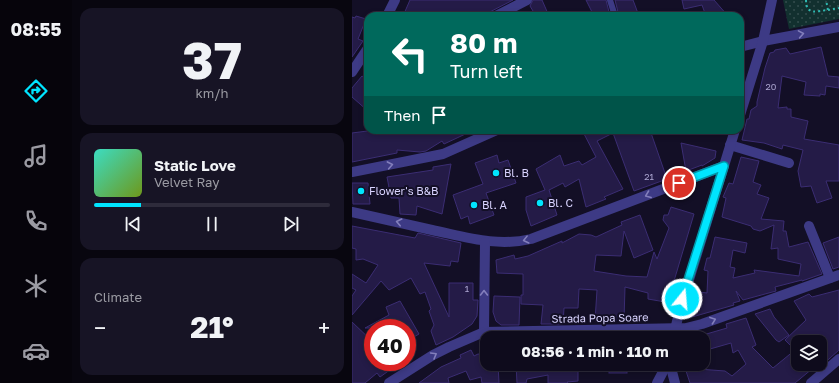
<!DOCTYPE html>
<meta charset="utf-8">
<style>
body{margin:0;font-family:"Golos Text",sans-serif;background:#171425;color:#f1f3f6;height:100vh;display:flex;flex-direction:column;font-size:15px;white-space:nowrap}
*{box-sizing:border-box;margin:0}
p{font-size:13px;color:#9b9ba3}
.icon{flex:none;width:22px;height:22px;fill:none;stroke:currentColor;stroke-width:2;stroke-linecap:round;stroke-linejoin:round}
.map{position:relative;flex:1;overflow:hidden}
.side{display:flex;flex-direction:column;gap:8px;padding:8px;background:#08060f;width:280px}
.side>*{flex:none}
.hud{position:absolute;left:12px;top:12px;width:380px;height:122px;border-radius:12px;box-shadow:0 2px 6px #0003,0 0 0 1px #2e2b3b;background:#00695c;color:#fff;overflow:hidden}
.tools{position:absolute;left:439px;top:335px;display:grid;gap:8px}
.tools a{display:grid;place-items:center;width:36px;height:36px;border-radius:8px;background:#0e0b1c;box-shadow:0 2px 6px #0003,0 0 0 1px #2e2b3b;font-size:20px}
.speed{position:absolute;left:12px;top:319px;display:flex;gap:8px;font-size:20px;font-weight:700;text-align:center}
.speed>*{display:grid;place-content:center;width:52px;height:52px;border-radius:50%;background:#0e0b1c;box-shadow:0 2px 6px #0003,0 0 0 1px #2e2b3b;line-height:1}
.speed .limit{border:6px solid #d22;background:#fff;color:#111}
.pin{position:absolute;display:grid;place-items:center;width:34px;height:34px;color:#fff;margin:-17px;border:2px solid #fff;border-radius:50%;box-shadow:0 1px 4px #0007}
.me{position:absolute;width:44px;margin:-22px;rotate:17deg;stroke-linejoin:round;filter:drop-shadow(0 0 3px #0008)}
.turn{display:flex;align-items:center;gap:14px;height:84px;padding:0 20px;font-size:18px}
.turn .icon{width:52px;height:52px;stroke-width:2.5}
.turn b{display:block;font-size:28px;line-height:34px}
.then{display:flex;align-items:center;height:38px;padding:0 20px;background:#0003;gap:8px;font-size:15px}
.big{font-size:30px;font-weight:700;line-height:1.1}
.side .tile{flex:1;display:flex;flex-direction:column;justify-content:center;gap:6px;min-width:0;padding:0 14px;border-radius:12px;background:#171425}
.side .dial{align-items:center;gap:0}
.dial b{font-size:52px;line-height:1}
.song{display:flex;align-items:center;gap:12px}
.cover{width:48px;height:48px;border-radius:6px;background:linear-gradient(135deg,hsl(170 70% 55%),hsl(80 70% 35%))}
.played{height:4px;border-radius:2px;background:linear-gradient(90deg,#00e5ff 20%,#2e2b3b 20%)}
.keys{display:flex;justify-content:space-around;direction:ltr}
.heat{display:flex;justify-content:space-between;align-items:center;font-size:22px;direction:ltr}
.trip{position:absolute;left:128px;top:331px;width:230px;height:40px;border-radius:12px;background:#0e0b1c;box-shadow:0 2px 6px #0003,0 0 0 1px #2e2b3b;font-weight:700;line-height:40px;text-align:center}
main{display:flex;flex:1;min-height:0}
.tabs{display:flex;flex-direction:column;width:72px;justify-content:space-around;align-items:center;background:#06040b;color:#9b9ba3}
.tabs .icon{width:28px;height:28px}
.tabs .on{color:#00e5ff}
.tabs b{font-size:18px;color:#f1f3f6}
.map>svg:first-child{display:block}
.grass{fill:url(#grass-dots)}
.building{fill:#241b47;stroke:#3b2d73}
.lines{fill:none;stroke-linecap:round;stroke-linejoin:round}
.path{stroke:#2fb8b0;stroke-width:2;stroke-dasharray:2 3;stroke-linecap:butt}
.service{stroke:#3d3a85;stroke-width:6}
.minor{stroke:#3d3a85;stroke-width:10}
.tertiary{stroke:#3d3a85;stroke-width:10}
.oneway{stroke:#837fbc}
.route-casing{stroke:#0095a6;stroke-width:10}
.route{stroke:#00e5ff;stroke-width:7}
.poi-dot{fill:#00e5ff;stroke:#130f26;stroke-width:1.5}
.labels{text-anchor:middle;stroke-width:4;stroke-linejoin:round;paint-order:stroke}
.number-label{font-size:9px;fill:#aca6d1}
.poi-label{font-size:11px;fill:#d9d4ff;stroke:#130f26;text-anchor:start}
.street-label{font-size:11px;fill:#d9d4ff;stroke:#130f26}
</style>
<main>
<nav class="tabs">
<b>08:55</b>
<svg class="icon on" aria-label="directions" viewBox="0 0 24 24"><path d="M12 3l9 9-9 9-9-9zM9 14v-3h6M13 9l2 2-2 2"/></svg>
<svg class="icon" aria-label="music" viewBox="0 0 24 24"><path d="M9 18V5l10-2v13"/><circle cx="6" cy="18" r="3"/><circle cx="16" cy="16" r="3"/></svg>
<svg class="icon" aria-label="phone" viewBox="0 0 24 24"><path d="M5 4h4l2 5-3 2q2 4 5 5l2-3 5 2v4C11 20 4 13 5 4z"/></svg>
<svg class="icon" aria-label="climate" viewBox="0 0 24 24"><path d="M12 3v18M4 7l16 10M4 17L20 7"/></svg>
<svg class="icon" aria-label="car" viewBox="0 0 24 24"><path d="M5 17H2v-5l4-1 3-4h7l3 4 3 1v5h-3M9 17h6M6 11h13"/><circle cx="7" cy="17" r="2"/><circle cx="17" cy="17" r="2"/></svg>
</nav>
<section class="side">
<div class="tile dial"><b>37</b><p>km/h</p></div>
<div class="tile">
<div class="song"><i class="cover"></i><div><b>Static Love</b><p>Velvet Ray</p></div></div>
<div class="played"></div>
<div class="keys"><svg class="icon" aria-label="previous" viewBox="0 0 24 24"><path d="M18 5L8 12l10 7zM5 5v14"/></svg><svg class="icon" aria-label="pause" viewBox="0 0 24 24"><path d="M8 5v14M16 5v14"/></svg><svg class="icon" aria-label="next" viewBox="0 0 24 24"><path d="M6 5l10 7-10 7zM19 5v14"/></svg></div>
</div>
<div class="tile"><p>Climate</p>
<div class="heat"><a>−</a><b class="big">21°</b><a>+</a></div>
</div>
</section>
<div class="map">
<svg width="487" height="383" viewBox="0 0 487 383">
<defs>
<pattern id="grass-dots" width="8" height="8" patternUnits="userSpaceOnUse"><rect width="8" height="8" fill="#12302f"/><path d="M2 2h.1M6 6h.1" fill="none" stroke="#344d4e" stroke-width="1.8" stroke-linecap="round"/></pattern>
</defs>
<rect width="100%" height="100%" fill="#130f26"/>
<polygon class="grass" points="431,0 487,0 487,19 437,29"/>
<g class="building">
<polygon points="58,0 161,0 130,16 51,16"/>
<polygon points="181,0 190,0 197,16 184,16 178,6"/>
<polygon points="234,0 254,0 258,16 242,16"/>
<polygon points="263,0 281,0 287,16 267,16"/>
<polygon points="330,0 362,0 376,16 354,16 350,5 332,9"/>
<polygon points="4,16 14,19 6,39 11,41 0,57 0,17 3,18"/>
<polygon points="469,47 476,76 487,77 487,88 474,86 473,95 468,94 468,96 452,95 454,82 430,76 426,108 435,107 435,109 439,109 439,117 456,121 452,139 487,145 487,181 474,181 480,198 465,203 459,186 449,187 446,171 451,150 431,145 430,149 412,143 390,140 395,119 397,119 399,110 405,106 405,102 413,68 418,53 422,52 423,50 434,48 438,54"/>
<polygon points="10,76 16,80 16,111 0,97 0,88"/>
<polygon points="23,130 122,130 92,144 90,141 74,151 68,152 45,150 45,153 0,162 0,133"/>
<polygon points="230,130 298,130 315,179 282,191 261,133 245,141 271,189 252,197 254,199 234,207 227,179 213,187 211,183 197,190 205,215 179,226 174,210 174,197 193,190 184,169 208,155 212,166 227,161 230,165 244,157"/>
<polygon points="329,143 364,151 363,158 350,166 350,165 334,171"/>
<polygon points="145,155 147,163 156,160 164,183 134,193 142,215 118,224 116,216 109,219 101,195 131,184 123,163"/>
<polygon points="389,157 407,161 401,182 409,185 405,194 417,198 409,219 432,221 431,231 434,231 437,247 456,242 470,274 450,281 450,280 423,287 424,291 391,300 384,291 388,301 381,303 382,305 340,317 334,314 340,291 355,293 356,271 352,270 355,258 358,258 363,237 395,243 393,253 381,250 378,267 383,268 381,278 403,273 402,270 447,276 449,264 426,259 426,248 419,249 422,225 408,231 401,229 399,226 370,217 374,198 371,197 377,183 381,184"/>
<polygon points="99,164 90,214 65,206 64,215 48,214 47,198 39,198 35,177 81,170 81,167"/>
<polygon points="0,183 16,183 18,204 1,204"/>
<polygon points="319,207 342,214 322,281 325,281 319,303 296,299 296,293 273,287 272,320 243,321 245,290 227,289 226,308 212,308 211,324 189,324 191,305 169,304 169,295 171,295 171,274 145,273 144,260 162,255 163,259 176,256 210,241 210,243 227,234 239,235 244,237 270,225 269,222 288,215 301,250 282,258 272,231 269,256 244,255 242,271 274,276 295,277 302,252 305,259 317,228 311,220 312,215 316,215"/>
<polygon points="0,226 63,238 66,233 109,243 106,262 99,261 98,266 72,263 97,317 97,283 121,283 121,300 126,300 125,316 120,324 101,337 84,345 79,331 82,325 77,311 79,309 73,292 68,294 59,278 37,290 29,281 0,315 0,296 4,290 0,288 0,274 14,283 26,265 11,259 4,260 4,249 0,248"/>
<polygon points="487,237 487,267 481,269 471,243"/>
<polygon points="487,290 487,350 468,367 468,342 446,342 446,364 466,364 443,383 338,383 333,368 373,371 380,376 394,364 386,350 381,353 379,343 351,351 351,335 375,328 374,324 394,318 404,345 400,347 421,368 443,350 433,340 454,320 442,301 457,294 460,297"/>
<polygon points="142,296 168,297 167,325 149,325 144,321 141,312"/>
<polygon points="48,301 67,334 55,341 55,328 13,328 37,315 34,307"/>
<polygon points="418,309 422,317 437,335 427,342 424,340 403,314"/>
<polygon points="0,322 21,342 21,362 38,362 42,367 28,377 25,373 13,383 0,383"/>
<polygon points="119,350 122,356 126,354 135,355 135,364 146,364 147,383 130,383 129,377 118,380 114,371 96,378 97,383 67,383 89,367 109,358 108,355"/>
<polygon points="164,364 226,364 226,381 215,382 216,383 196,383 196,375 175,379 174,383 165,383"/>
<rect x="257" y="364" width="18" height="9"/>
</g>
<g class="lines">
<g class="path">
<path d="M454,0C454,16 465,11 476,10L474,0"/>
<polyline points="476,10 487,8"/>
</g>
<polyline class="service" points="258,0 263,16"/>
<g class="minor">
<polyline points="144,16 175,0"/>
<polyline points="388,47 411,41 487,27"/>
<polyline points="378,145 437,163"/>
<polyline points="0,172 91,154 145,130"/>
<path d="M0,212C27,218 54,224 80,230C114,237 145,247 179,239L372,166"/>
<polyline points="457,226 478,278"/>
<polyline points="132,332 133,242"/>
<polyline points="37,383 81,355 97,347 132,332 334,328 350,324 487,275"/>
<polyline points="459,383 487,359"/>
</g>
<g class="tertiary">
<polyline points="35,16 43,0"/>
<polyline points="0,72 16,48"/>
<polyline points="388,115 411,41 420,0"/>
<polyline points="321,338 328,309 383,130"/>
<polyline points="318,364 323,383"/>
<polyline points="305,383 315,364"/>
</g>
</g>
<defs><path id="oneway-chevron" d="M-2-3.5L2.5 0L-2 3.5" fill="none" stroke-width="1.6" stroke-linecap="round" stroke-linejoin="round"/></defs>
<g class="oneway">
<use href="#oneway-chevron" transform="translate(449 34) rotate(-10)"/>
<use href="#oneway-chevron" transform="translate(38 165) rotate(-11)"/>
<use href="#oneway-chevron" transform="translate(296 195) rotate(159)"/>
<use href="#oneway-chevron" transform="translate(47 222) rotate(-167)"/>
<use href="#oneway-chevron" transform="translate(174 240) rotate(166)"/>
<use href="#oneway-chevron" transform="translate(132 293) rotate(-90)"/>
<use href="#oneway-chevron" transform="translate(361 320) rotate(-20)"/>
<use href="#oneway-chevron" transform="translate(82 355) rotate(-30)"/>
</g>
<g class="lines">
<defs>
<polyline id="route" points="327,183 372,166 330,299"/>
</defs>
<use href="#route" class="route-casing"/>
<use href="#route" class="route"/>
</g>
<g class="poi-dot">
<circle cx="144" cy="173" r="4"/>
<circle cx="9" cy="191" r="4"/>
<circle cx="188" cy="203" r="4"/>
<circle cx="122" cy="205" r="4"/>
</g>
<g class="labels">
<g class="number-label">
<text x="419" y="90">20</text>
<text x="297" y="180">21</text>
<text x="115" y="292">1</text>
</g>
<g class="poi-label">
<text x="152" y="177">Bl. B</text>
<text x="17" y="195">Flower's B&amp;B</text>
<text x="196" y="207">Bl. C</text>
<text x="130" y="209">Bl. A</text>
</g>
<g class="street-label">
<text transform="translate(248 318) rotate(-1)" y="4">Strada Popa Soare</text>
</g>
</g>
</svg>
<div class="tools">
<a><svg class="icon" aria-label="layers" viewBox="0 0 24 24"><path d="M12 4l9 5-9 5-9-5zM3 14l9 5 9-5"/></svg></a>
</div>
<div class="speed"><div class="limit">40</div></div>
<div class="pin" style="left:327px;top:183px;background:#d93025"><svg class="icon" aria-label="arrive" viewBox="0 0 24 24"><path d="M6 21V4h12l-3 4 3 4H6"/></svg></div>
<svg class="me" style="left:330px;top:299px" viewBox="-20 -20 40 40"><circle r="17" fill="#00e5ff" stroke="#fff" stroke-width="3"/><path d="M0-11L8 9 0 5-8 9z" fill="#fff"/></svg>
<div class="trip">08:56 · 1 min · 110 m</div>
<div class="hud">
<div class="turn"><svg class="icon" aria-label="left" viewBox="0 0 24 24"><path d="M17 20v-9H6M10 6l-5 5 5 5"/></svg><div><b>80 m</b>Turn left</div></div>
<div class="then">Then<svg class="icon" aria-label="arrive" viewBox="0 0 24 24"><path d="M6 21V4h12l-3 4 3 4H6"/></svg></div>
</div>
</div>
</main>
